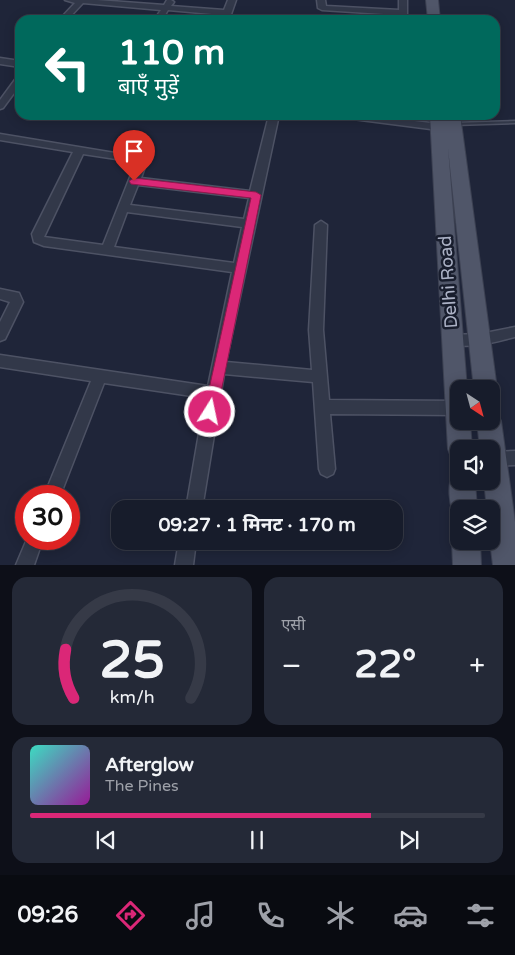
<!DOCTYPE html>
<html lang="hi">
<meta charset="utf-8">
<style>
body{margin:0;font-family:"Varela Round","Noto Sans Devanagari",sans-serif;background:#242937;color:#f1f3f6;height:100vh;display:flex;flex-direction:column;font-size:19px;white-space:nowrap}
*{box-sizing:border-box;margin:0}
p{font-size:16px;color:#9ea1a9}
.icon{flex:none;width:28px;height:28px;fill:none;stroke:currentColor;stroke-width:2;stroke-linecap:round;stroke-linejoin:round}
.map{position:relative;height:565px;overflow:hidden}
.panel{display:flex;flex-direction:column;gap:12px;padding:12px;background:#0d0f18;flex:1}
.panel>*{flex:none}
.hud{position:absolute;left:15px;top:15px;width:485px;height:105px;border-radius:15px;box-shadow:0 2px 12px #0003,0 0 0 1px #363a47;background:#00695c;color:#fff;overflow:hidden}
.needle{width:32px;rotate:144deg}
.fabs{position:absolute;left:450px;top:380px;display:grid;gap:10px}
.fabs a{display:grid;place-items:center;width:50px;height:50px;border-radius:10px;background:#171c2b;box-shadow:0 2px 12px #0003,0 0 0 1px #363a47;font-size:25px}
.speed{position:absolute;left:15px;top:485px;display:flex;gap:10px;font-size:25px;font-weight:700;text-align:center}
.speed>*{display:grid;place-content:center;width:65px;height:65px;border-radius:50%;background:#171c2b;box-shadow:0 2px 12px #0003,0 0 0 1px #363a47;line-height:1}
.speed .limit{border:8px solid #d22;background:#fff;color:#111}
.pin{position:absolute;display:grid;place-items:center;width:42px;height:42px;color:#fff;margin:-51px -21px;border-radius:50% 50% 50% 0;rotate:-45deg;box-shadow:0 0 5px #0007}
.pin .icon{rotate:45deg}
.me{position:absolute;width:55px;margin:-28px;rotate:10deg;stroke-linejoin:round;filter:drop-shadow(0 0 4px #0008)}
.turn{display:flex;align-items:center;gap:18px;height:105px;padding:0 20px;font-size:22px}
.turn .icon{width:65px;height:65px;stroke-width:2.5}
.turn b{display:block;font-size:35px;line-height:42px}
.big{font-size:38px;font-weight:700;line-height:1.1}
.panel .card{flex:1;display:flex;flex-direction:column;justify-content:center;gap:8px;min-width:0;padding:0 18px;border-radius:15px;background:#242937}
.panel .dial{align-items:center;gap:0}
.dial svg{height:130px;overflow:visible;fill:none;stroke:#363a47;stroke-width:7;stroke-linecap:round;text-anchor:middle}
.dial text{fill:#f1f3f6;stroke:none}
.song{display:flex;align-items:center;gap:15px}
.cover{width:60px;height:60px;border-radius:8px;background:linear-gradient(135deg,hsl(170 70% 55%),hsl(300 70% 35%))}
.played{height:5px;border-radius:2px;background:linear-gradient(90deg,#db2777 75%,#363a47 75%)}
.keys{display:flex;justify-content:space-around;direction:ltr}
.heat{display:flex;justify-content:space-between;align-items:center;font-size:28px;direction:ltr}
.panel .tiles{flex:1;display:grid;gap:12px;grid-template-columns:1fr 1fr}
.card:last-child{grid-column:span 2}
.trip{position:absolute;left:111px;top:500px;width:292px;height:50px;border-radius:15px;background:#171c2b;box-shadow:0 2px 12px #0003,0 0 0 1px #363a47;font-weight:700;line-height:50px;text-align:center}
.menu{display:flex;height:80px;justify-content:space-around;align-items:center;background:#090b11;color:#9ea1a9}
.menu .icon{width:35px;height:35px}
.menu .selected{color:#db2777}
.menu b{font-size:22px;color:#f1f3f6}
.map>svg:first-child{display:block}
.lines{fill:none;stroke-linecap:round;stroke-linejoin:round}
.service-casing{stroke:#4d5264;stroke-width:3}
.minor-casing{stroke:#4d5264;stroke-width:3}
.primary-casing{stroke:#3c4152;stroke-width:2}
.service{fill:#323849;fill-rule:evenodd}
.minor{fill:#323849;fill-rule:evenodd}
.primary{fill:#505669;fill-rule:evenodd}
.route{fill:#db2777;stroke:#8e194d}
.labels{text-anchor:middle;stroke-width:5;stroke-linejoin:round;paint-order:stroke}
.street-label{font-size:18px;fill:#acb2c6;stroke:#181d2d}
</style>
<div class="map">
<svg width="515" height="565" viewBox="0 0 515 565">
<rect width="100%" height="100%" fill="#1f2539"/>
<g class="lines">
<defs>
<polygon id="service" points="515,121 515,123 454,125 452,124 454,123"/>
<g id="minor">
<polygon points="65,0 97,0 164,5 167,0 171,0 174,2 171,6 224,10 228,0 236,0 229,20 221,20 223,15 168,10 162,20 154,20 161,10 83,3 67,20 59,20 75,3"/>
<polygon points="317,0 325,0 326,6 399,10 399,0 407,0 407,20 399,20 399,15 322,10 318,8"/>
<polygon points="0,58 20,61 20,67 0,64"/>
<polygon points="20,76 20,85 3,108 0,109 0,100 17,77"/>
<path d="M269,115H279L226,362L312,370L309,330L315,225L321,221L327,225L323,330L329,400L459,401V415L330,414L335,469L333,474L327,477L321,474L319,469L313,382L224,374L202,509H186L205,398L104,383L60,496H44L91,381L0,367V355L208,386L232,272L44,246L34,242L32,234L73,152L0,140V134L145,158L146,164L141,178L250,191ZM83,154L136,162L103,245L44,237ZM138,185L249,198L244,219L130,205ZM127,212L242,227L234,263L114,247Z"/>
<polygon points="340,115 367,115 446,125 451,128 446,131 345,118"/>
<polygon points="0,289 19,293 23,302 5,339 0,341 0,322 10,302 0,299"/>
<path d="M515,327V337C494,342 469,350 447,343L445,339L447,335L480,334Z"/>
<polygon points="515,451 515,465 491,466 491,452"/>
<polygon points="27,539 43,539 34,565 16,565"/>
<polygon points="179,541 196,541 193,565 175,565"/>
</g>
<g id="primary">
<polygon points="426,0 438,0 440,20 428,20"/>
<polygon points="430,115 460,115 497,389 491,397 491,389 474,389 448,148 467,389 459,389 459,421 470,421 472,449 459,449 459,460 451,457 448,449"/>
<polygon points="491,411 497,413 501,421 515,522 515,565 493,565 490,541 491,509 487,509 484,481 491,481 491,449 480,449 477,421 491,421"/>
<path d="M459,470V481H475L477,509H459V520L455,518C449,504 447,486 453,472Z"/>
<polygon points="459,530 459,541 480,541 481,565 453,565 452,541"/>
</g>
</defs>
<use href="#service" class="service-casing"/>
<use href="#minor" class="minor-casing"/>
<use href="#primary" class="primary-casing"/>
<use href="#service" class="service"/>
<use href="#minor" class="minor"/>
<use href="#primary" class="primary"/>
</g>
<polygon class="route" points="134,178 256,192 261,195 217,412 215,416 210,418 206,416 204,412 251,198 131,184 129,181"/>
<g class="labels">
<g class="street-label">
<text transform="translate(448 282) rotate(-94)" y="6">Delhi Road</text>
</g>
</g>
</svg>
<div class="fabs">
<a><svg class="needle" viewBox="-14 -14 28 28"><path d="M0-13l5 13h-10z" fill="#e53935"/><path d="M0 13l5-13h-10z" fill="#9ea1a9"/></svg></a>
<a><svg class="icon" aria-label="sound" viewBox="0 0 24 24"><path d="M4 9h4l5-4v14l-5-4H4zM17 9q2 3 0 6"/></svg></a>
<a><svg class="icon" aria-label="layers" viewBox="0 0 24 24"><path d="M12 4l9 5-9 5-9-5zM3 14l9 5 9-5"/></svg></a>
</div>
<div class="speed"><div class="limit">30</div></div>
<div class="pin" style="left:134px;top:181px;background:#d93025"><svg class="icon" aria-label="arrive" viewBox="0 0 24 24"><path d="M6 21V4h12l-3 4 3 4H6"/></svg></div>
<svg class="me" style="left:210px;top:412px" viewBox="-20 -20 40 40"><circle r="17" fill="#db2777" stroke="#fff" stroke-width="3"/><path d="M0-11L8 9 0 5-8 9z" fill="#fff"/></svg>
<div class="trip">09:27 · 1 मिनट · 170 m</div>
<div class="hud">
<div class="turn"><svg class="icon" aria-label="left" viewBox="0 0 24 24"><path d="M17 20v-9H6M10 6l-5 5 5 5"/></svg><div><b>110 m</b>बाएँ मुड़ें</div></div>
</div>
</div>
<section class="panel">
<div class="tiles">
<div class="card dial"><svg viewBox="0 0 100 80">
<path d="M14 69A42 42 0 1 1 86 69"/>
<path d="M14 69A42 42 0 0 1 9 39" stroke="#db2777"/>
<text x="50" y="56" font-size="32" font-weight="700">25</text>
<text x="50" y="72" font-size="11">km/h</text>
</svg></div>
<div class="card"><p>एसी</p>
<div class="heat"><a>−</a><b class="big">22°</b><a>+</a></div>
</div>
<div class="card">
<div class="song"><i class="cover"></i><div><b>Afterglow</b><p>The Pines</p></div></div>
<div class="played"></div>
<div class="keys"><svg class="icon" aria-label="previous" viewBox="0 0 24 24"><path d="M18 5L8 12l10 7zM5 5v14"/></svg><svg class="icon" aria-label="pause" viewBox="0 0 24 24"><path d="M8 5v14M16 5v14"/></svg><svg class="icon" aria-label="next" viewBox="0 0 24 24"><path d="M6 5l10 7-10 7zM19 5v14"/></svg></div>
</div>
</div>
</section>
<nav class="menu">
<b>09:26</b>
<svg class="icon selected" aria-label="directions" viewBox="0 0 24 24"><path d="M12 3l9 9-9 9-9-9zM9 14v-3h6M13 9l2 2-2 2"/></svg>
<svg class="icon" aria-label="music" viewBox="0 0 24 24"><path d="M9 18V5l10-2v13"/><circle cx="6" cy="18" r="3"/><circle cx="16" cy="16" r="3"/></svg>
<svg class="icon" aria-label="phone" viewBox="0 0 24 24"><path d="M5 4h4l2 5-3 2q2 4 5 5l2-3 5 2v4C11 20 4 13 5 4z"/></svg>
<svg class="icon" aria-label="climate" viewBox="0 0 24 24"><path d="M12 3v18M4 7l16 10M4 17L20 7"/></svg>
<svg class="icon" aria-label="car" viewBox="0 0 24 24"><path d="M5 17H2v-5l4-1 3-4h7l3 4 3 1v5h-3M9 17h6M6 11h13"/><circle cx="7" cy="17" r="2"/><circle cx="17" cy="17" r="2"/></svg>
<svg class="icon" aria-label="filters" viewBox="0 0 24 24"><path d="M4 7h16M4 17h16"/><circle cx="9" cy="7" r="2"/><circle cx="15" cy="17" r="2"/></svg>
</nav>
